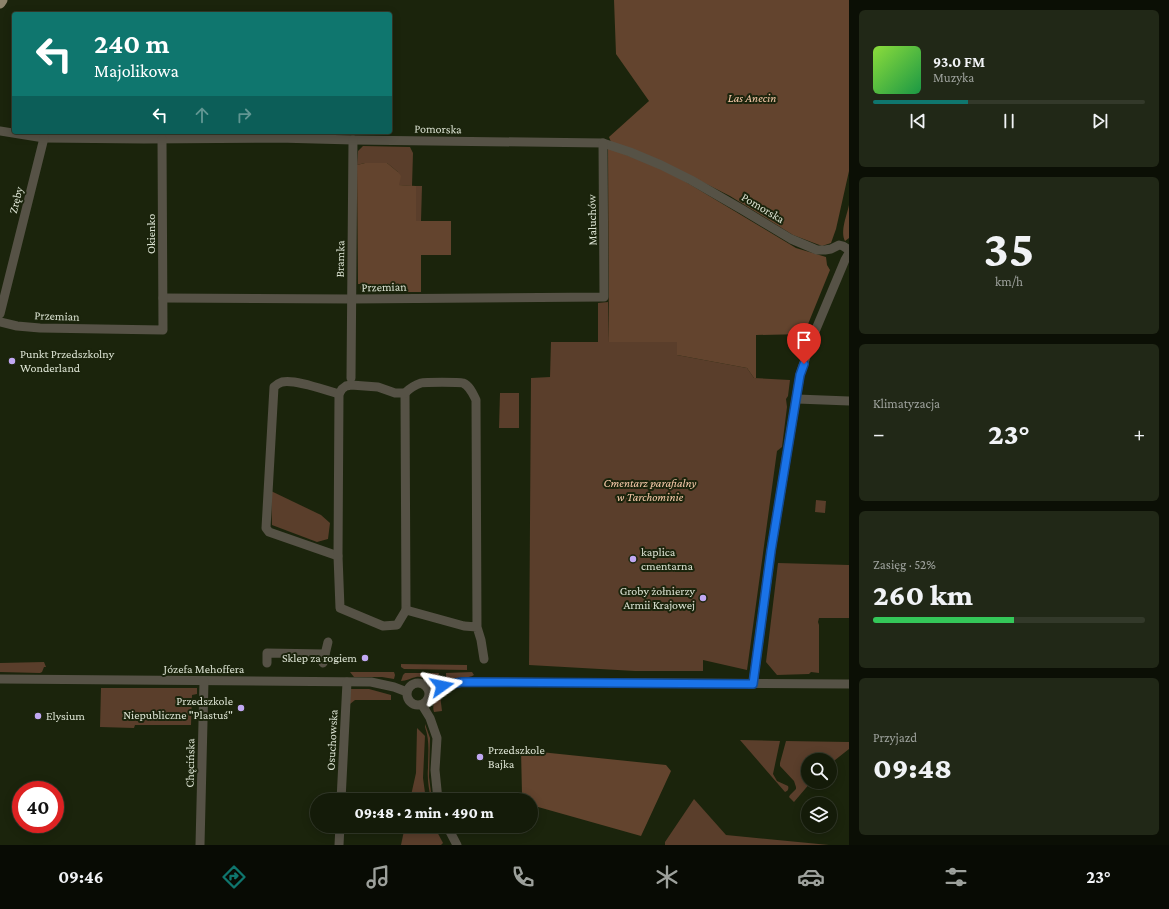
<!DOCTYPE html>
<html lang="pl">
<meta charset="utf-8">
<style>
body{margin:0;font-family:"Crimson Pro",serif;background:#212817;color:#f1f3f6;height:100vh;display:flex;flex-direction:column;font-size:15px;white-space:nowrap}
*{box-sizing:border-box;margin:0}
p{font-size:13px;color:#9da19c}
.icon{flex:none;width:22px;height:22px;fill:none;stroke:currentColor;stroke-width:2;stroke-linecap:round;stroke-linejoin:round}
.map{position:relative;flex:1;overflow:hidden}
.side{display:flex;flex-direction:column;gap:10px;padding:10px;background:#0b0f05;width:320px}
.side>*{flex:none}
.banner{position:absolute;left:12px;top:12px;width:380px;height:122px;border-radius:4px;box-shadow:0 2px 10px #0003,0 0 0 1px #33392a;background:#0f766e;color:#fff;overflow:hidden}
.buttons{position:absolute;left:801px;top:753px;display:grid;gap:8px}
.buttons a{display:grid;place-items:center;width:36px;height:36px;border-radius:50%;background:#141b09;box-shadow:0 2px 10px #0003,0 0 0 1px #33392a;font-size:20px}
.speed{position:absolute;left:12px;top:781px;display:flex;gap:8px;font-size:20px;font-weight:700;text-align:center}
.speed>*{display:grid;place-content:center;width:52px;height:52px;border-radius:50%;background:#141b09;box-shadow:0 2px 10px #0003,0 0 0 1px #33392a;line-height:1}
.speed .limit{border:6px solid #d22;background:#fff;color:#111}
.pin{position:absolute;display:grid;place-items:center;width:34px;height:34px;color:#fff;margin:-41px -17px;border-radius:50% 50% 50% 0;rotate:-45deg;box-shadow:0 0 4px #0007}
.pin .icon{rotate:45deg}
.me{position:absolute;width:44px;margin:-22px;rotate:78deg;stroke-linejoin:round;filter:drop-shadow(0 0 3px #0008)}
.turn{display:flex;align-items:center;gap:14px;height:84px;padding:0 16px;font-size:18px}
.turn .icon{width:52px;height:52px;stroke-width:2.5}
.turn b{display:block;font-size:28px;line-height:34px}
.lanes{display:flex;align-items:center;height:38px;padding:0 16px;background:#0003;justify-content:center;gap:20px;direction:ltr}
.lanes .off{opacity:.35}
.big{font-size:30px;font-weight:800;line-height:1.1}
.side .widget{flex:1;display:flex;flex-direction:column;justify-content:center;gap:6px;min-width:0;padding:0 14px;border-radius:6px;background:#212817}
.side .dial{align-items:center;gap:0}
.dial b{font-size:52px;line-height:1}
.song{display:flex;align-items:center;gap:12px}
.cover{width:48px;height:48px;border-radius:6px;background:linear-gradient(135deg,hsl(90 70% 55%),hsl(140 70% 35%))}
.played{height:4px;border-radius:2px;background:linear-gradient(90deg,#0f766e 35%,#33392a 35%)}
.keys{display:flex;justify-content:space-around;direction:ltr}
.heat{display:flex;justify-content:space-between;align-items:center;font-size:22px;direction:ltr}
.charge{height:6px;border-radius:3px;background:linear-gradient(90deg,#34c759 52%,#33392a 0)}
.trip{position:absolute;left:310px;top:793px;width:228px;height:40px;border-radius:20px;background:#141b09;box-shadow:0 2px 10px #0003,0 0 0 1px #33392a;font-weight:800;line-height:40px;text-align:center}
.dock{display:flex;height:64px;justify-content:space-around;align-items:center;background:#080b04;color:#9da19c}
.dock .icon{width:28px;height:28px}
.dock .active{color:#0f766e}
.dock b{font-size:18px;color:#f1f3f6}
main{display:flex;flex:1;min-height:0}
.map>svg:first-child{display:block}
.green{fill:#5a3e2b}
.forest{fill:#63442e}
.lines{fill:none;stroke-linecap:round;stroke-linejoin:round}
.minor{stroke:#565246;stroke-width:9}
.major{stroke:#8c836b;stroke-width:11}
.route-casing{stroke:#114b97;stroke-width:10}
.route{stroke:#1a73e8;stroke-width:7}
.poi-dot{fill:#c1a8f3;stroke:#1b240c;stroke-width:1.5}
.labels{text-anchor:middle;stroke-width:4;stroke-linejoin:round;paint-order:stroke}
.park-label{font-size:12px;font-style:italic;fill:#faccac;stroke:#1b240c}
.street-label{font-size:12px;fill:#dbe2d2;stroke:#1b240c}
.poi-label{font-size:12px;fill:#dbe2d2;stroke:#1b240c;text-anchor:start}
</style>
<main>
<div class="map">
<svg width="849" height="845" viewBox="0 0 849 845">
<rect width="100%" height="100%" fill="#1b240c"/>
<g class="green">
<polygon points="363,146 410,147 413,153 412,186 399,185 398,172 387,163 365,163 357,165 358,151"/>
<polygon points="416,186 422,186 421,221 416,221"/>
<polygon points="608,302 609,342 677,342 677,355 747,368 754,378 790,380 788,396 786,399 787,407 782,447 777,451 747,670 703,660 703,671 635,671 529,665 531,378 550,377 551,342 598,342 598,303"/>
<polygon points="500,393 519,393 519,428 499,428"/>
<polygon points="271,491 321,515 330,523 328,539 317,542 272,525"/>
<polygon points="816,500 826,501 825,513 815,512"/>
<polygon points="778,563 849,565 849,618 819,618 818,622 819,625 819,673 811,672 809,674 777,675 766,662"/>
<polygon points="44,662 46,667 44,667 42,672 40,673 0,672 0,663"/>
<polygon points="401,664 467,665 467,670 404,669 401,667"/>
<polygon points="350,672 394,672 395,675 394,679 382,677 354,677"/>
<path d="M472,672L474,675C469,679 454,677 446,679V673Z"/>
<path d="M405,673H439L438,677H435V681C428,681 424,676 416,677C411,678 406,681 401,681L403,675Z"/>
<polygon points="101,688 197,688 197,694 192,695 191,725 135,725 134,728 100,727"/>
<polygon points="350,689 369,689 391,695 391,700 355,700 350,704"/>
<path d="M440,695L442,711L434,712C432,706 434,700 440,695Z"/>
<path d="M425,724L430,738L429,777L432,800H431C429,789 427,779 428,768C428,754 430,741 425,727Z"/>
<polygon points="417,728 425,736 423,778 426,800 410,800 416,773"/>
<path d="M740,740L780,741L773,774L777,781L788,786C789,789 788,791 785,792Z"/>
<polygon points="786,741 849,742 849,749 830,764 830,760 808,760 808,782 811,782 794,802 789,797 790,795 796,789 796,787 794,781 780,766 780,763"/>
<polygon points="694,799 726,835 829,845 665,845 665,842"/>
<polygon points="405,826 434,826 443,843 441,845 401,845"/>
</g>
<g class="forest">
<polygon points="614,0 849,0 849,171 836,229 831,243 822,246 793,235 730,196 659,160 611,142 609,137 649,101 616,54"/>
<polygon points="608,148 653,165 676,176 796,248 826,257 827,265 830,270 804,334 756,335 756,378 754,378 747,368 677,355 677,342 609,342"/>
<polygon points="365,163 387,163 398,172 401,176 399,185 416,186 416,221 451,221 451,255 421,255 421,292 361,292 360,284 358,284 357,165"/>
<path d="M849,205V238L845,241C840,231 847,215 849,205Z"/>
<polygon points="521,750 666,765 671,771 641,836 531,805 531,800 526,800 522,794"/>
</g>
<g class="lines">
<g class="minor">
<polyline points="0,131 44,138 144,139 278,138 353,140 603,143 630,152 661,165 691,180 743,210 791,239 817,250 825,250 831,249 839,245 843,246 849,250"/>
<polyline points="163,298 352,299 604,297 603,143"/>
<polyline points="0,314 44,138"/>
<polyline points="0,322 17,326 40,328 163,330 162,139"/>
<polyline points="351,378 353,140"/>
<polyline points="405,393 406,610"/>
<polyline points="797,399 849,401"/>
<path d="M338,556L269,532L266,528L274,387C277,384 279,383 282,382C296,379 324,390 339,394"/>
<path d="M477,627L464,626L406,610L397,625L383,626L340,608L338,556L339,394L342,389L346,386L351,385L378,387L395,393H405C409,389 415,385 421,383C425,382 459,382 463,383C470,386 473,394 476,400L477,627L481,640L484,659"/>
<polyline points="267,663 267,653 325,654"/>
<polyline points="323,663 328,642"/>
<polyline points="0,679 371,682 394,687 407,692"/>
<circle cx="418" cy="694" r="11"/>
<polyline points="753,684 771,551 800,375 811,341 845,260 849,253"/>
<polyline points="429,691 442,686 462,682 849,684"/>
<polyline points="422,705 430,718 437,738 435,770 438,800"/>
<polyline points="341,800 347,682"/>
<polyline points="447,826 457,845"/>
<polyline points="200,845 204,681"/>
<polyline points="339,845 340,826"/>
</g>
<polyline class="major" points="0,3 2,0"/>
</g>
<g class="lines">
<defs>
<polyline id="route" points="442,686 462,682 753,684 771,551 800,375 804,364"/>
</defs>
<use href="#route" class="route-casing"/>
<use href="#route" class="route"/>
</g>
<g class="poi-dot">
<circle cx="12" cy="361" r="4"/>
<circle cx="633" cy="559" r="4"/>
<circle cx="703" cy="598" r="4"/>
<circle cx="365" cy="658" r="4"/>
<circle cx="241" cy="708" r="4"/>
<circle cx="38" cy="716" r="4"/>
<circle cx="480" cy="757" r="4"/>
</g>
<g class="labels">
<g class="park-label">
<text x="752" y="102">Las Anecin</text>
<text x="650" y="487">Cmentarz parafialny<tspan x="650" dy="14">w Tarchominie</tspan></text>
</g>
<g class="street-label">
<text transform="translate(438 129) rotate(1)" y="4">Pomorska</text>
<text transform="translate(16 200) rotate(-76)" y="4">Zręby</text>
<text transform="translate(763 208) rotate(31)" y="4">Pomorska</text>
<text transform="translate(592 220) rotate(-91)" y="4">Maluchów</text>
<text transform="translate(151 234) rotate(-90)" y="4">Okienko</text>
<text transform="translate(340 259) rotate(-89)" y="4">Bramka</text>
<text transform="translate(384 287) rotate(-1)" y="4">Przemian</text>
<text transform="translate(57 316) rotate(2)" y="4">Przemian</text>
<text x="204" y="673">Józefa Mehoffera</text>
<text transform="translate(332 740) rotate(-87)" y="4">Osuchowska</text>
<text transform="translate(190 763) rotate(-89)" y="4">Chęcińska</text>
</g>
<g class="poi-label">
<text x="20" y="358">Punkt Przedszkolny<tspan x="20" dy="14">Wonderland</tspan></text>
<text x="641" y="556">kaplica<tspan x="641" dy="14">cmentarna</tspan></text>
<text x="695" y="595" text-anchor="end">Groby żołnierzy<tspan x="695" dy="14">Armii Krajowej</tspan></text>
<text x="357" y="662" text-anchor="end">Sklep za rogiem</text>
<text x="233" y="705" text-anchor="end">Przedszkole<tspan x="233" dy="14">Niepubliczne "Plastuś"</tspan></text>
<text x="46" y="720">Elysium</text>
<text x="488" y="754">Przedszkole<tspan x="488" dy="14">Bajka</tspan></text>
</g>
</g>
</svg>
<div class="buttons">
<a><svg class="icon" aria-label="search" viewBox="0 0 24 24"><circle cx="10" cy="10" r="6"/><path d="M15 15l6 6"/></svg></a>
<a><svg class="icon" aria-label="layers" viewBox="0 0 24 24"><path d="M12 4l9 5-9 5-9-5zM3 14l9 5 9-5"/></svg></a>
</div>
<div class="speed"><div class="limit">40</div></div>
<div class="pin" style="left:804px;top:364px;background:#d93025"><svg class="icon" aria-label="arrive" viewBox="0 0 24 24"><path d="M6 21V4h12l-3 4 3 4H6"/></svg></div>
<svg class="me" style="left:442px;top:686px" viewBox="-20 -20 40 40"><path d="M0-17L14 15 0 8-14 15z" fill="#1a73e8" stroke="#fff" stroke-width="4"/></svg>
<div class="trip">09:48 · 2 min · 490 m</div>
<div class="banner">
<div class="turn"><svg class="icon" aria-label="left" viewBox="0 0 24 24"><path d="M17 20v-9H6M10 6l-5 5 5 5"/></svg><div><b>240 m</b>Majolikowa</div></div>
<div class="lanes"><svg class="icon" aria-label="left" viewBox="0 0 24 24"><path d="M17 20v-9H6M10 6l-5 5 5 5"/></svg><svg class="icon off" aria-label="ahead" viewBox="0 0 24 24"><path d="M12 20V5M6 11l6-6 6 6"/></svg><svg class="icon off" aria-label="right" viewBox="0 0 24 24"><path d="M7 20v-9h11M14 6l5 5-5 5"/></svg></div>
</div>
</div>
<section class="side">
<div class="widget">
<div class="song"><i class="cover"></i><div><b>93.0 FM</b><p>Muzyka</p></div></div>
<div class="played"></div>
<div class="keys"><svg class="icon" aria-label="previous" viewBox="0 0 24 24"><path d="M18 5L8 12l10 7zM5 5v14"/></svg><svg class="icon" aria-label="pause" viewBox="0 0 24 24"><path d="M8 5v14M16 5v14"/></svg><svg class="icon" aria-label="next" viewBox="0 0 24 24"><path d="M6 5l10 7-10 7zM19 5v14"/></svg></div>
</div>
<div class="widget dial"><b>35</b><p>km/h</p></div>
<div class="widget"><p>Klimatyzacja</p>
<div class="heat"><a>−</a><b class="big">23°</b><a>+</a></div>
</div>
<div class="widget"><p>Zasięg · 52%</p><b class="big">260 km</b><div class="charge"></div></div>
<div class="widget"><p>Przyjazd</p><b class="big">09:48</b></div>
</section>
</main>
<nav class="dock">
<b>09:46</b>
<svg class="icon active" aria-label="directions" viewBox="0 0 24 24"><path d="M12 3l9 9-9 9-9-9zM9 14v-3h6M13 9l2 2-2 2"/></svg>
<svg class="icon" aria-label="music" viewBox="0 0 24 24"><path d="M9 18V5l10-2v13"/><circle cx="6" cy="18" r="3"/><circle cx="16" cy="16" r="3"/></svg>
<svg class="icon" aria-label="phone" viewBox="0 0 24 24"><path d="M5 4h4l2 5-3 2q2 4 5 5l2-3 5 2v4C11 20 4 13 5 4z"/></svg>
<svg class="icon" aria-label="climate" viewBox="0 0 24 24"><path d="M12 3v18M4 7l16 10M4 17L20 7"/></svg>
<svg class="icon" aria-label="car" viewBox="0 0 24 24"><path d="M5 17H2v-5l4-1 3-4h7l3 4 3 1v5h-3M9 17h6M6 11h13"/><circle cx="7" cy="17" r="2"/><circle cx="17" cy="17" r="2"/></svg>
<svg class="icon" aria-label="filters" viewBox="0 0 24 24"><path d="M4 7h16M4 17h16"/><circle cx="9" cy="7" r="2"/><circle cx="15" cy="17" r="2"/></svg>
<b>23°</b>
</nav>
